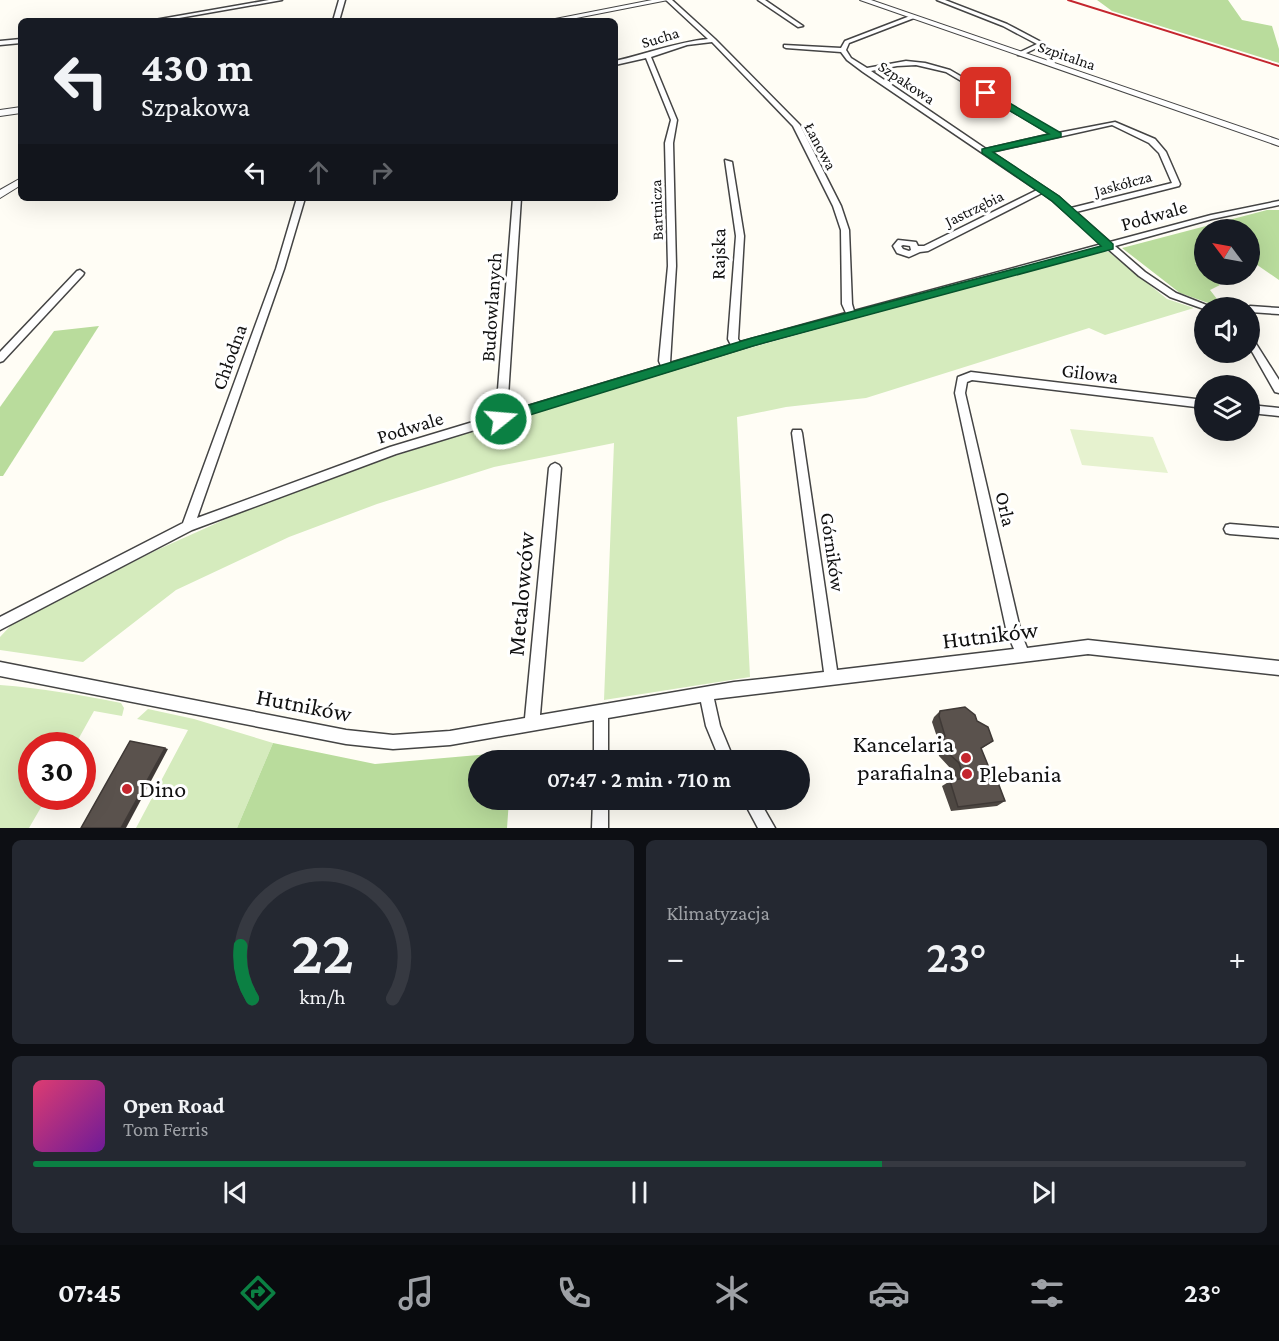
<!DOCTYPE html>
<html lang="pl">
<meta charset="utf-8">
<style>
body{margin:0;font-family:"Crimson Pro",serif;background:#242831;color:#f1f3f6;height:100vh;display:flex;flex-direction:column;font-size:22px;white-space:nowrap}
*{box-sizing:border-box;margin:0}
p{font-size:20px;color:#9ea1a6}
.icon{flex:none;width:33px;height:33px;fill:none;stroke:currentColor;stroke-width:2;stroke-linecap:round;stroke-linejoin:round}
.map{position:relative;height:828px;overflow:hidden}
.drawer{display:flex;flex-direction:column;gap:12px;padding:12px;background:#0d0f14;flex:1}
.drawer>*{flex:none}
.banner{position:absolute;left:18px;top:18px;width:600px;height:183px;border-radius:9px;box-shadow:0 6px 24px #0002;background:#171b24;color:#f1f3f6;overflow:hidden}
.needle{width:39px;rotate:302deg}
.tools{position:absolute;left:1194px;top:219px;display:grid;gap:12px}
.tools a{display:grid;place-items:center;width:66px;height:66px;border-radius:50%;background:#171b24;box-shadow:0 6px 24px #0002;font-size:30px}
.speed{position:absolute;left:18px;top:732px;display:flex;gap:12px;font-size:30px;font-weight:700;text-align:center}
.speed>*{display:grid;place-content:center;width:78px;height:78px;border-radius:50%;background:#171b24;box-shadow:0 6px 24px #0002;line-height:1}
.speed .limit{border:9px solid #d22;background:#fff;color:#111}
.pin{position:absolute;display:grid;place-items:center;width:51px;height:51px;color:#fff;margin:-26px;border-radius:12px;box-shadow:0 3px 9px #0006}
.me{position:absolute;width:66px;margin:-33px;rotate:73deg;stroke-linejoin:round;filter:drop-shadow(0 0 4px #0008)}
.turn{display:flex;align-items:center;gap:21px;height:126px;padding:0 24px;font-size:27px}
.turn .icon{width:78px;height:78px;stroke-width:2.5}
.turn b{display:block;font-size:42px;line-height:51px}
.lanes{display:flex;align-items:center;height:57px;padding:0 24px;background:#0003;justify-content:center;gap:30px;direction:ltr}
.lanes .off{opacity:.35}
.big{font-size:45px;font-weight:600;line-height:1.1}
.drawer .tile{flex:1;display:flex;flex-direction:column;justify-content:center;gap:9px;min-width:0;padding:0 21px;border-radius:9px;background:#242831}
.drawer .dial{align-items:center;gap:0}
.dial svg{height:156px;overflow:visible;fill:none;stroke:#363941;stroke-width:7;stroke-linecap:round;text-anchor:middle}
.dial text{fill:#f1f3f6;stroke:none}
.song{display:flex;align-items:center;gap:18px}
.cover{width:72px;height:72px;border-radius:9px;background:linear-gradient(135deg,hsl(340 70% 55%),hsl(280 70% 35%))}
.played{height:6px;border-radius:3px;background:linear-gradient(90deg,#0b8043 70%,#363941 70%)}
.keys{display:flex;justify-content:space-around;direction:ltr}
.heat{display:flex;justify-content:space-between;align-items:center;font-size:33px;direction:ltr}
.drawer .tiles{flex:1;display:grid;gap:12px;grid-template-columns:1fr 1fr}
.tile:last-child{grid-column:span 2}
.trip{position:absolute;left:468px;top:750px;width:342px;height:60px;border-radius:30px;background:#171b24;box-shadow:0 6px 24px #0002;font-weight:600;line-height:60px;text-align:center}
.tab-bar{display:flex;height:96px;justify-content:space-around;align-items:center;background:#090b0e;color:#9ea1a6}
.tab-bar .icon{width:42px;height:42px}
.tab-bar .active{color:#0b8043}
.tab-bar b{font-size:27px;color:#f1f3f6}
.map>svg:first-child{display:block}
.green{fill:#d5ebbd}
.forest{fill:#b9dc9c}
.pitch{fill:#e6f2cf}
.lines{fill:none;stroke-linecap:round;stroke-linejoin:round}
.minor-casing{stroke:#444;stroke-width:3}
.tertiary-casing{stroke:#444;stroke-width:2}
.minor{fill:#fff;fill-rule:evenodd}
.tertiary{fill:#fff;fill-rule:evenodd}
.rail{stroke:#c4262e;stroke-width:2}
.wall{fill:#4d4742}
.shaded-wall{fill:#3f3936}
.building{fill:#5a524d;stroke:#3f3936;stroke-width:1.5}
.route{fill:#0b8043;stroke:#07532c;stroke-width:1.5}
.poi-dot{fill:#c4262e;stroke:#fff;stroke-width:2}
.labels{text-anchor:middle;stroke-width:6;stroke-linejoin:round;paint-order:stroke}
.far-street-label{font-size:16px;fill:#111;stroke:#fff}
.street-label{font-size:20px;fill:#111;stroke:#fff}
.near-street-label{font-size:24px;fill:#111;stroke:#fff}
.near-poi-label{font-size:24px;fill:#111;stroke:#fff;text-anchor:start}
</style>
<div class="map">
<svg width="1279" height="828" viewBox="0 0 1279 828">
<rect width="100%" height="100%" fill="#fffdf5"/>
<g class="green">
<polygon points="1100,251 1109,252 1167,299 1194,308 1105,335 1089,328 866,398 786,407 737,417 750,677 604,700 614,443 494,467 377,504 289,537 176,590 83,662 0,650 0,637 14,622 157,550 248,509 310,485 448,438 695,363"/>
<path d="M0,685C41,688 81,695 121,703L124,708L122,716L94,711L75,745L32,746V796L47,797L29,828H0Z"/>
<polygon points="148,709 194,719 273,743 237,828 136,828 188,730 137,719"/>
</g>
<g class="forest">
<polygon points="1097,0 1228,0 1242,20 1272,26 1279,49 1279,63 1112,11"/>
<polygon points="1267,210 1279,210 1279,280 1250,260 1250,230 1204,230 1204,259 1195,263 1204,271 1204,274 1208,275 1220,285 1210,290 1217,299 1211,304 1180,293 1122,248"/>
<polygon points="99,326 3,476 0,476 0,407 54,331"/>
<polygon points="273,743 375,764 513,752 512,760 478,760 478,800 509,800 507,828 237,828"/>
</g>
<polygon class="pitch" points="1070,429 1153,437 1168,473 1082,465"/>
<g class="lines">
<defs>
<g id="minor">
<polygon points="269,0 282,0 162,21 149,21"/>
<polygon points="339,0 345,0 339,21 333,21"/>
<path d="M666,0H672L715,39L800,125L841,206L849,230L852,304L854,311L1102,244L1053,201L1042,193L928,251L920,252L909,257L897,253L893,246L898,240L916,242L918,246H924L1037,190L863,72L847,60L841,52L786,48L784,47V45L841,48L845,41L910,16H914V18L849,43L846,50L851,58L867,68L906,61L925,63L950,70L1058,133L1115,122L1155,139L1166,152L1180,184L1179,186L1076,212L1110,242L1211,215L1279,201V205L1212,219L1115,246L1145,272L1176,293L1214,308H1204V309L1170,297L1139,276L1107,248L753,345L396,454L192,530L0,630V617L183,523L276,269L297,198H305L284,269L197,518L390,447L496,415L513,198H521L507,412L661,366L659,361L668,266L665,143L671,120L646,58L615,65V61C647,54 676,42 708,39ZM712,42L793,126L833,206L841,230L842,304L846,313L740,342L738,339L744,236L732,162L725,160L736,236L728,339L731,345L670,363L676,266L673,143L677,120L651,57L687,45ZM916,65L946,72L1051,134L986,149L871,71L897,66ZM1112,125L1149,143L1159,153L1172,183L1071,208L1059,197L991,152ZM903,245L910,246L911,250L909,251L903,249L901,246Z"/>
<polygon points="758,0 765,0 803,26 798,27"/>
<polygon points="937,0 945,0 1007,24 1045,44 1022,55 1018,55 1018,53 1037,44 1003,26"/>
<polygon points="21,39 21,43 0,45 0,41"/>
<polygon points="80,270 84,273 83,275 3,361 0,362 0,352 77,271"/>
<polygon points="1250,306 1279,308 1279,314 1250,312 1250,308 1246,308"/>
<polygon points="1250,338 1253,339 1279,380 1279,393 1275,392 1250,348"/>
<polygon points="971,372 1204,400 1204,408 972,380 967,382 965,393 1021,633 1027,648 1088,640 1279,661 1279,675 1088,654 714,699 720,726 734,760 720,760 706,726 701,702 608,718 608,760 594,760 594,720 450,745 393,749 346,744 0,676 0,662 346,730 393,735 450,731 525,718 549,468 551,465 555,463 559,465 561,468 540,715 734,682 824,672 792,433 793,430 801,430 802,433 837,670 1014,649 1007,633 955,393 958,377"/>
<polygon points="1250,405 1279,408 1279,416 1250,413"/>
<polygon points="1230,524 1279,528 1279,538 1230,534 1226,533 1224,529 1226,525"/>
<polygon points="593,800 608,800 608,828 592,828"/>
<polygon points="743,800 759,800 775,828 758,828"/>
</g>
<g id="tertiary">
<polygon points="652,0 668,0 561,21 545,21"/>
<polygon points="860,0 871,0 1279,140 1279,146"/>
<polygon points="21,107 21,113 0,116 0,110"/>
<polygon points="21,178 21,185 0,198 0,190"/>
</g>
</defs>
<use href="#minor" class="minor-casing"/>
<use href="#tertiary" class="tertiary-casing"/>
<use href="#minor" class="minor"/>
<use href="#tertiary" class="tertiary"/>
<polyline class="rail" points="1068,0 1279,66"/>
</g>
<polygon class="wall" points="940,711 977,721 993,741 981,749 994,780 1005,801 997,806 951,811 942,786 950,781 955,780 951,769 939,756 936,742 938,740 932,722 934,717"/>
<polygon class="shaded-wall" points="165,748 168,749 126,828 121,828"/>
<g class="building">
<polygon points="965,707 975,715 977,721 988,727 993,741 981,748 994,780 997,780 1005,801 958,807 950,781 964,778 959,763 946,751 943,736 945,736 939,716 940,711"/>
<polygon points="130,741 165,748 121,828 81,828"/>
</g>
<polygon class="route" points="983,91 989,91 1061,133 1061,137 993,152 1059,196 1113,244 1113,249 753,346 501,424 496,422 494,419 496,415 752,338 1101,246 1052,201 982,153 982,149 1049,134 983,95"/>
<g class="poi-dot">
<circle cx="966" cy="758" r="6"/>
<circle cx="967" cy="774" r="6"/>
<circle cx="127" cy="789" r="6"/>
</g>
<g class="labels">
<g class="far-street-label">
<text transform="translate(660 37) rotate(-17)" y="6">Sucha</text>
<text transform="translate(1067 55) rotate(19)" y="6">Szpitalna</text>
<text transform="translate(907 82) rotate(34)" y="6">Szpakowa</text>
<text transform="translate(821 146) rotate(62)" y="6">Łanowa</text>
<text transform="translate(1123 183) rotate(-15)" y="6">Jaskółcza</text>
<text transform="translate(974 208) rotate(-26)" y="6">Jastrzębia</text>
<text transform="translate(656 210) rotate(-92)" y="6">Bartnicza</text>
</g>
<g class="street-label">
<text transform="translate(1154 215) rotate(-16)" y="7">Podwale</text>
<text transform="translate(718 254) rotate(-89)" y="7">Rajska</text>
<text transform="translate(491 307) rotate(-86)" y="7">Budowlanych</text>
<text transform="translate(229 357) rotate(-70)" y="7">Chłodna</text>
<text transform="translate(1090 373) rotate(7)" y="7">Gilowa</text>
<text transform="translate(410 427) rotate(-17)" y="7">Podwale</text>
<text transform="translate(1006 509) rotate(77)" y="7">Orla</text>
<text transform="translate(833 552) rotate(82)" y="7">Górników</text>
</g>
<g class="near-street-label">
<text transform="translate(521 594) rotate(-85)" y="8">Metalowców</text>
<text transform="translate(990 635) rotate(-7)" y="8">Hutników</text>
<text transform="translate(304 705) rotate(11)" y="8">Hutników</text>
</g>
<g class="near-poi-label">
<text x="954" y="752" text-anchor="end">Kancelaria<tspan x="954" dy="28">parafialna</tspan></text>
<text x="979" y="782">Plebania</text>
<text x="139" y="797">Dino</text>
</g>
</g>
</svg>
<div class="tools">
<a><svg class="needle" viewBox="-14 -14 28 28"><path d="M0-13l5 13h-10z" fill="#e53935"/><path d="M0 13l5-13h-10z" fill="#9ea1a6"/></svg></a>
<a><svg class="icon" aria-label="sound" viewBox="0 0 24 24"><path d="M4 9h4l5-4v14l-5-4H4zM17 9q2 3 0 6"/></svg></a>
<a><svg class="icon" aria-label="layers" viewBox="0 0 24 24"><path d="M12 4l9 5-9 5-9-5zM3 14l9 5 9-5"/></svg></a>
</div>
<div class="speed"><div class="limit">30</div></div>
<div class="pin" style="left:986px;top:93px;background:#d93025"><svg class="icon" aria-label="arrive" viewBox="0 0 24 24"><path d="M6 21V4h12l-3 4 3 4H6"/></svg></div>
<svg class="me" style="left:501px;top:419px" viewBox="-20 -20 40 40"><circle r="17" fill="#0b8043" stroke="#fff" stroke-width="3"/><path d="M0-11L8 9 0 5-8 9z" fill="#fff"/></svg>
<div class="trip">07:47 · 2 min · 710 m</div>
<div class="banner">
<div class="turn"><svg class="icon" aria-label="left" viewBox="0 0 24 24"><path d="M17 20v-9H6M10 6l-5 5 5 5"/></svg><div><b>430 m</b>Szpakowa</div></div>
<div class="lanes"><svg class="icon" aria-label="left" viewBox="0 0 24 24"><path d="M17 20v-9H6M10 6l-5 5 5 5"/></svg><svg class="icon off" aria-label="ahead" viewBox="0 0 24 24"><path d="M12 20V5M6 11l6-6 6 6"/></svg><svg class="icon off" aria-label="right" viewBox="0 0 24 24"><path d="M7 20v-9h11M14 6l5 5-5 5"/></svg></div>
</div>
</div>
<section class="drawer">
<div class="tiles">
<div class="tile dial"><svg viewBox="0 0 100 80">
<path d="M14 69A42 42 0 1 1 86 69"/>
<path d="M14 69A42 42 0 0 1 8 42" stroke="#0b8043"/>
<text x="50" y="56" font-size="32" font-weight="700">22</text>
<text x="50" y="72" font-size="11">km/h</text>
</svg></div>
<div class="tile"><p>Klimatyzacja</p>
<div class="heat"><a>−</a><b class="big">23°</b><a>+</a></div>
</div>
<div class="tile">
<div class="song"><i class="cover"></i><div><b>Open Road</b><p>Tom Ferris</p></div></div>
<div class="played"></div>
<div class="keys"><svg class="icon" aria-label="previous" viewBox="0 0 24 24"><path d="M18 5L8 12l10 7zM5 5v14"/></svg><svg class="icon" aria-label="pause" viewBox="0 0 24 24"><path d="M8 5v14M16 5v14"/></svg><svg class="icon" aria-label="next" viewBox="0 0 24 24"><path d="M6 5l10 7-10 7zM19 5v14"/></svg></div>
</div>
</div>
</section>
<nav class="tab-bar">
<b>07:45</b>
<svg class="icon active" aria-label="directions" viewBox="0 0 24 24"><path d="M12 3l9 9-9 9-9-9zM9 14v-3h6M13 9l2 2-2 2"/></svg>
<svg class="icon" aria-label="music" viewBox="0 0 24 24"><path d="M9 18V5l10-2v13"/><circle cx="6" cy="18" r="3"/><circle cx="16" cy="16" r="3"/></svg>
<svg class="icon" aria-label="phone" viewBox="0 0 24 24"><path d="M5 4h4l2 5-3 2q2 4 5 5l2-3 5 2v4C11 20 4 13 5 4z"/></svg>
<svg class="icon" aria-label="climate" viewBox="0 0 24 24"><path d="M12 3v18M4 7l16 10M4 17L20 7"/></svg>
<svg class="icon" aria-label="car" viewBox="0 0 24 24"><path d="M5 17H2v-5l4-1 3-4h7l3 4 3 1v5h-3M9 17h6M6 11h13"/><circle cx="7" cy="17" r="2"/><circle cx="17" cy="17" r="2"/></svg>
<svg class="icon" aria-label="filters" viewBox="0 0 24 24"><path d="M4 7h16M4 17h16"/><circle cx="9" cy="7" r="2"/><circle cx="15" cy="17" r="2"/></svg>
<b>23°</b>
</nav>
